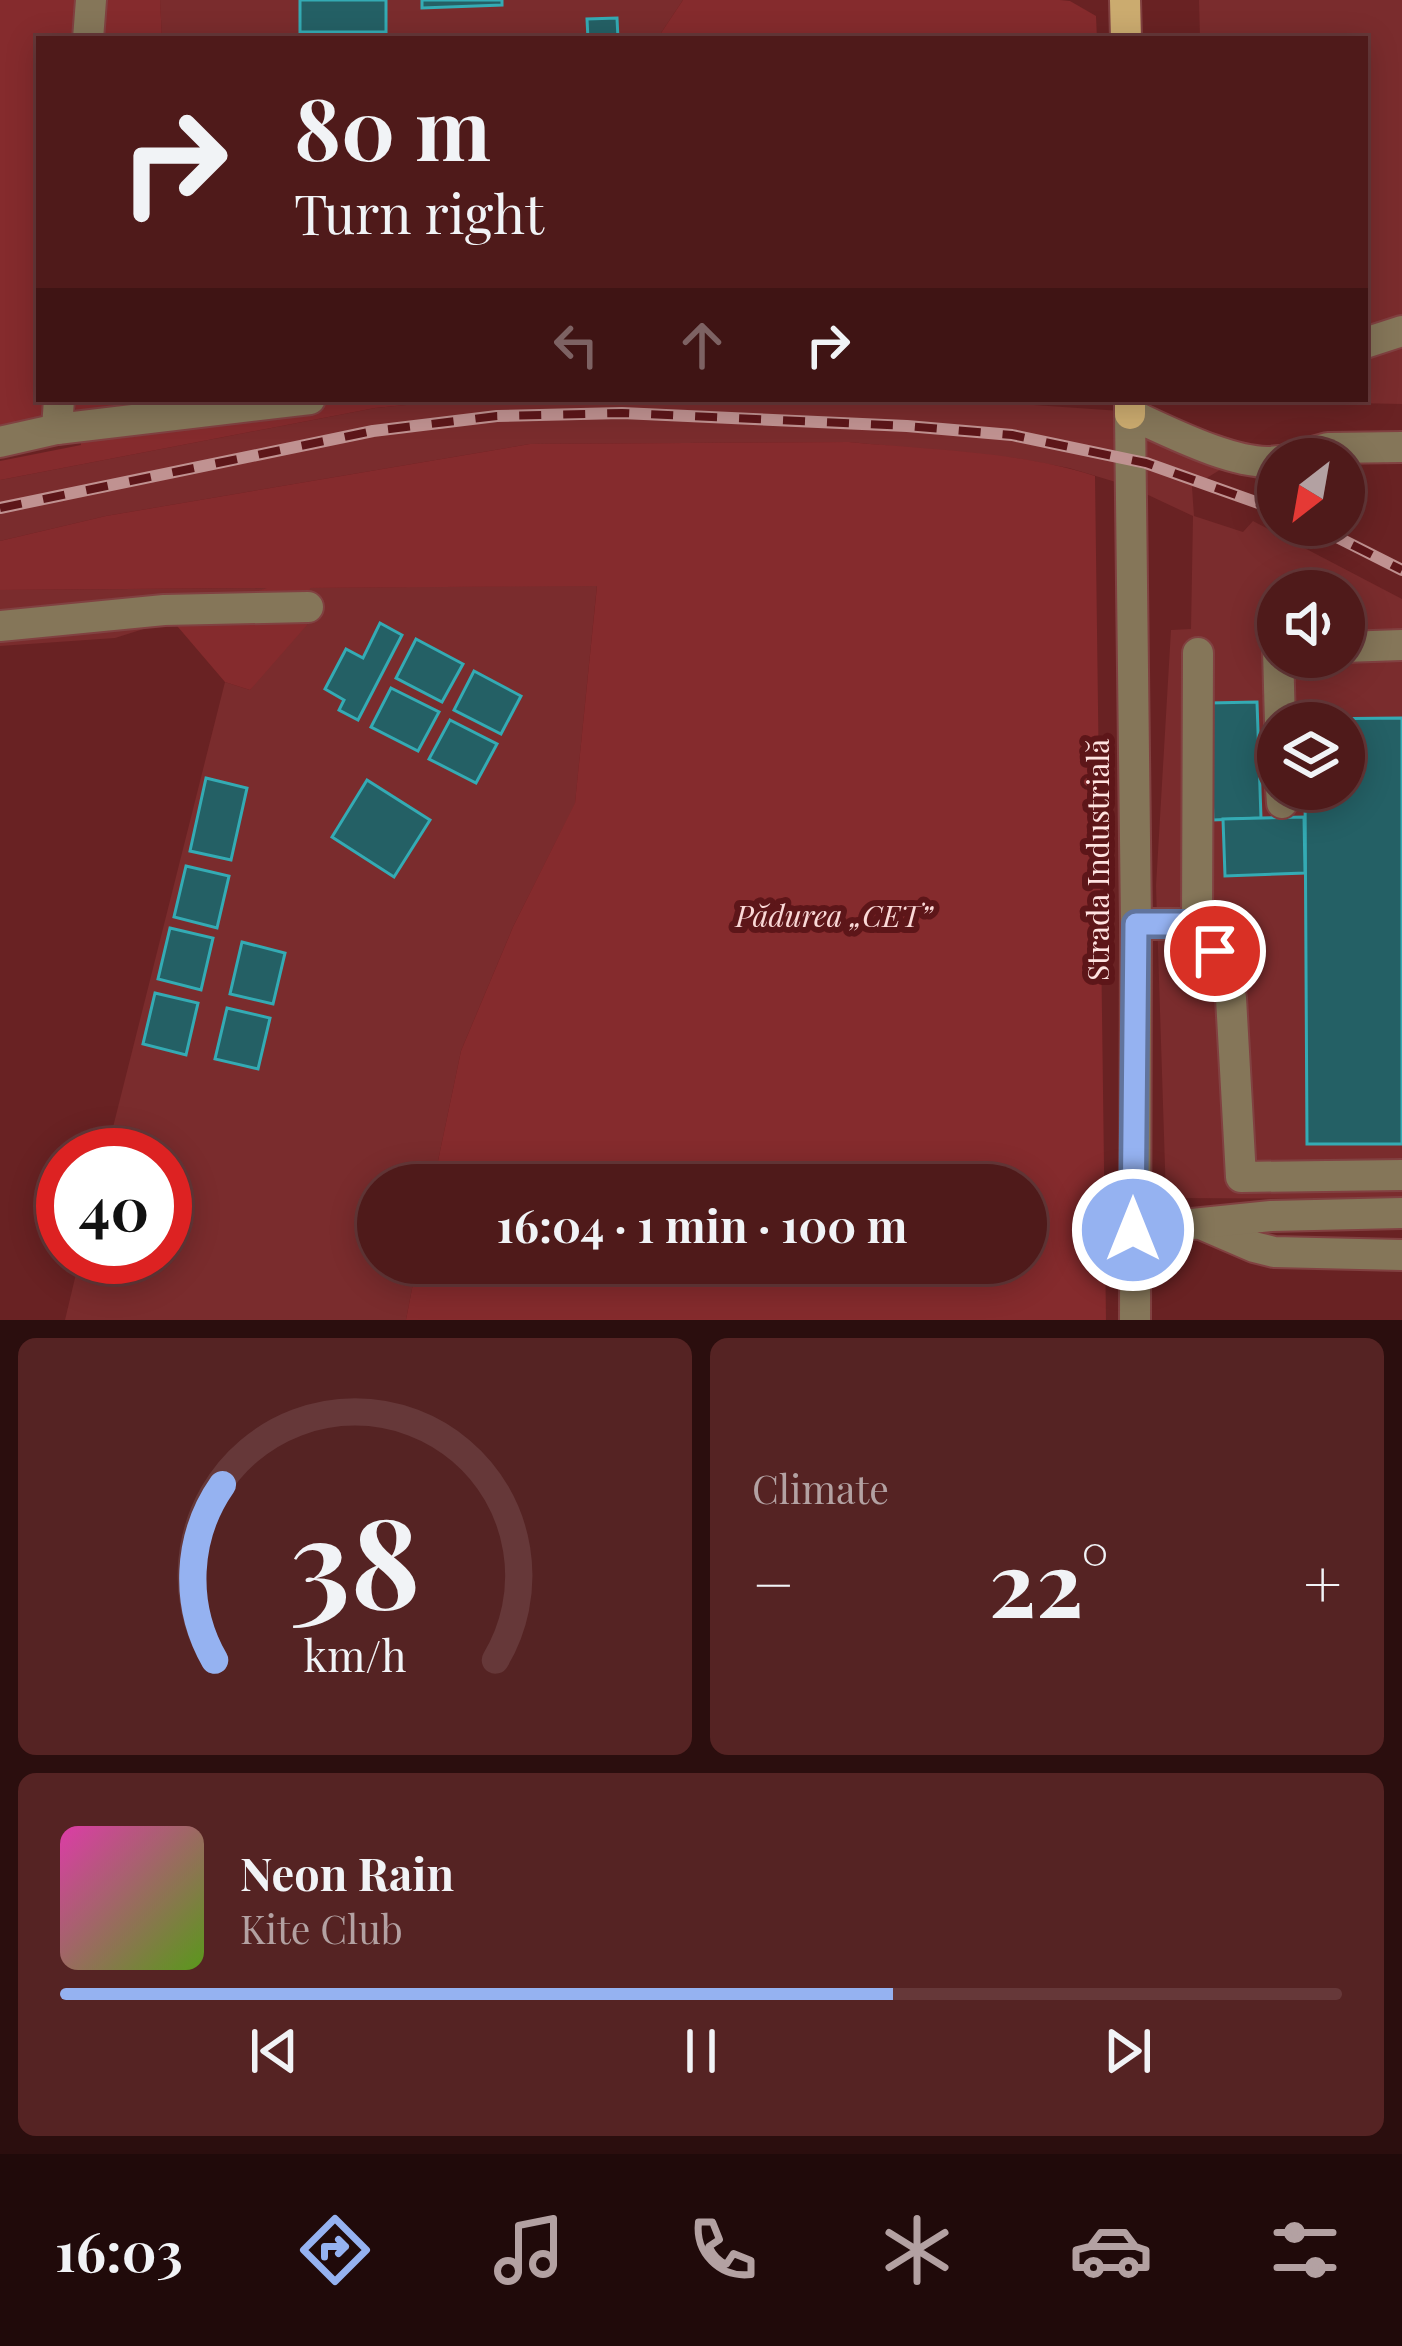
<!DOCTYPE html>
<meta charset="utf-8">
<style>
body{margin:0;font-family:"Playfair Display",serif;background:#552323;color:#f1f3f6;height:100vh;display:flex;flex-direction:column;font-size:45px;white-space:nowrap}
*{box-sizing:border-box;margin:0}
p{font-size:39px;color:#b3a1a2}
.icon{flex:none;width:66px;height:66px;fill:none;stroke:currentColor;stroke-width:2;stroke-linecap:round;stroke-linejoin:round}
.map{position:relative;height:1320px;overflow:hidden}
.details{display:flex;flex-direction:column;gap:18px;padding:18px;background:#2b0e0e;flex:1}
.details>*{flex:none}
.guide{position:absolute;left:36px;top:36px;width:1332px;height:366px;border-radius:0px;box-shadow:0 6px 30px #0003,0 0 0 3px #663839;background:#4f1a1a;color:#f1f3f6;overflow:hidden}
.needle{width:78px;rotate:211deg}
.buttons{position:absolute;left:1257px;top:438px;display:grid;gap:24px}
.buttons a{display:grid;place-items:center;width:108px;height:108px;border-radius:50%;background:#4f1a1a;box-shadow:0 6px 30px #0003,0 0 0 3px #663839;font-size:60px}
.speed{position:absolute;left:36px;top:1128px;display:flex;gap:24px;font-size:60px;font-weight:700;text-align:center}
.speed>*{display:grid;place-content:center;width:156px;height:156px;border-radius:50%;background:#4f1a1a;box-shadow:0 6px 30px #0003,0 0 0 3px #663839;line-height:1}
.speed .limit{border:18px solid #d22;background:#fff;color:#111}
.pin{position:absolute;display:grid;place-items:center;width:102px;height:102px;color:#fff;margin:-51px;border:6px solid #fff;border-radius:50%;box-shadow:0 3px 12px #0007}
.me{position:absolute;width:132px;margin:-66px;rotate:0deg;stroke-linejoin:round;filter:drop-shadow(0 0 9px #0008)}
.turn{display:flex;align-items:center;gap:42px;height:252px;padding:0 60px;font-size:54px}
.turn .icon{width:156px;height:156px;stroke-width:2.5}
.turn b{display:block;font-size:84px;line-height:102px}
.lanes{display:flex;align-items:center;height:114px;padding:0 60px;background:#0003;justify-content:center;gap:60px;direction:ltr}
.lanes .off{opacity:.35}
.big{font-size:90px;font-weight:700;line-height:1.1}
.details .widget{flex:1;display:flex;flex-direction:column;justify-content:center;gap:18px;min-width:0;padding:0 42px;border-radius:18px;background:#552323}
.details .dial{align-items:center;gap:0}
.dial svg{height:312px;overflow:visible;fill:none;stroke:#663839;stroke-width:7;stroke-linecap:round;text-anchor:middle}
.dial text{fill:#f1f3f6;stroke:none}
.song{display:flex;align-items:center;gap:36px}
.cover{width:144px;height:144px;border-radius:18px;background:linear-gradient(135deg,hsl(320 70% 55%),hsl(90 70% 35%))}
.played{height:12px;border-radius:6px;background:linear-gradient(90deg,#95b2f1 65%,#663839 65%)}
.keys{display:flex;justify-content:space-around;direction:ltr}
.heat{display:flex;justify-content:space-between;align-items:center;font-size:66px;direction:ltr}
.details .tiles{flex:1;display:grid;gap:18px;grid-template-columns:1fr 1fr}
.widget:last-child{grid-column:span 2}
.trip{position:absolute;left:357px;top:1164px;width:690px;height:120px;border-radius:60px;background:#4f1a1a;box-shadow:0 6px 30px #0003,0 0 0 3px #663839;font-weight:700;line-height:120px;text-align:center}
.tabs{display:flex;height:192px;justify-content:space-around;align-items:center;background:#200a0a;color:#b3a1a2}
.tabs .icon{width:84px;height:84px}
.tabs .active{color:#95b2f1}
.tabs b{font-size:54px;color:#f1f3f6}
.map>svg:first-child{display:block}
.built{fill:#7a2c2d;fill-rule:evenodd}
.green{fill:#852b2d}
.building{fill:#246065;stroke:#34abb4;stroke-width:3}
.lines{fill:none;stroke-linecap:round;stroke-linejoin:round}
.minor-casing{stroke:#814141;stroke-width:34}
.major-casing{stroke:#814141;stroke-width:34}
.minor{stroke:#857659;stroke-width:30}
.major{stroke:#cbab6f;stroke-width:30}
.rail-casing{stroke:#c09291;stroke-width:12}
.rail{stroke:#5d1619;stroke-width:8;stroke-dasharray:22;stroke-linecap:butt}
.route-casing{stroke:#61749d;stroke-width:30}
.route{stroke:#95b2f1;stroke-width:21}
.labels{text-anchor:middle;stroke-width:12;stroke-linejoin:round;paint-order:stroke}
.street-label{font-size:30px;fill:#ffe3e1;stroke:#5d1619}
.park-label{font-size:30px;font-style:italic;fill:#fad9d7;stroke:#5d1619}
</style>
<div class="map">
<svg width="1402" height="1320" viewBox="0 0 1402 1320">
<rect width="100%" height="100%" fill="#692223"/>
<g class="built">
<polygon points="160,0 683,0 657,39 162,39"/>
<polygon points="1199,0 1402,0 1402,404 1210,400 1365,399 1365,39 1200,39"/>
<path d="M467,399H946L1121,411L1236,460L1192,487L1194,516L1243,532L1253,521L1402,599V1199L1166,1198L1156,886L1171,630L1191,629L1193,516L1129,486L1069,468L1014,458L849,442L530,444L106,516L0,541V480L375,408ZM1278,591H1344V657H1278ZM1278,723H1344V789H1278Z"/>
<polygon points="597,585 575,804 513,927 461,1051 433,1185 378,1185 378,1263 417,1263 406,1320 65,1320 80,1257 165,1257 165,1155 106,1155 225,682 250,690 309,588"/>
<polygon points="273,588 115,638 0,646 0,590"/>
</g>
<g class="green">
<polygon points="0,0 81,0 77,39 39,39 39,399 46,399 45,416 0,434"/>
<polygon points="103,0 160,0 162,39 100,39"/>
<polygon points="683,0 1060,0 1070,1 1096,16 1097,39 657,39"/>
<polygon points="74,399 467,399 375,408 0,480 0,461 81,445"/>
<path d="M849,442C931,450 1017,451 1095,476L1106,1320H406L417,1263H1026V1185H433L461,1051L513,927L575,803L597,586L310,588L307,625L250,690L225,682L172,620L267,588L0,590V541L106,516L530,444Z"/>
</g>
<g class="building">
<rect x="300" y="0" width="86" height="32"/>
<polygon points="422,0 502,0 502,5 422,8"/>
<polygon points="617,18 618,39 588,39 587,19"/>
<polygon points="380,623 402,635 358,720 339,710 344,700 325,689 346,649 363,658"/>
<polygon points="416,639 463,664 442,702 396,678"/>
<polygon points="474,671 521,696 501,734 454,710"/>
<polygon points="391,688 439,712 418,751 371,727"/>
<polygon points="1257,702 1261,818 1213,820 1209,703"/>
<polygon points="1402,718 1402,1144 1307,1144 1305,789 1344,789 1344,723 1304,723 1304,719"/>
<polygon points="450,720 497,744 476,783 429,759"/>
<polygon points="206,778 247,788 231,860 190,851"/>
<polygon points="367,780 430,820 394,877 332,837"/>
<polygon points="1304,817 1305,873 1225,876 1223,819"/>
<polygon points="186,866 229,876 217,928 174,917"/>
<polygon points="170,928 213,938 201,990 158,979"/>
<polygon points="242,942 285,953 273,1004 230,994"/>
<polygon points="155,993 198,1003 186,1055 143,1044"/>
<polygon points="227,1008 270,1018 258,1069 215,1059"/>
</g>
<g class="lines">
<defs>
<g id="minor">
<polyline points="88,39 91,0"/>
<polyline points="1365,343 1402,331"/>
<polyline points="57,429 59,399"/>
<polyline points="0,442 57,429 310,399"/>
<polyline points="1288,459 1328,448 1402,447"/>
<polyline points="0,626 164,610 308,607"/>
<polyline points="1344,647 1402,645"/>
<polyline points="1278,650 1280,723"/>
<polyline points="1281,789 1282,803"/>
<polyline points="1136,924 1197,924 1227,973 1231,998 1241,1177 1402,1175"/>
<polyline points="1197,924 1198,653"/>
<polyline points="1203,1225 1254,1247 1274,1252 1402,1255"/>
<polyline points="1133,1230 1271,1216 1402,1213"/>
<path d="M1135,1320L1136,924L1130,414C1167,431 1239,468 1278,461"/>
</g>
<g id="major">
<polyline points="1125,0 1126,39"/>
<polyline points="1130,399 1130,414"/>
</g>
</defs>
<use href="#minor" class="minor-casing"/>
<use href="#major" class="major-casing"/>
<use href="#minor" class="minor"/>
<use href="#major" class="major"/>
<defs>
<g id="rail">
<polyline points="0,508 373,431 497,416 622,413 907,426 1012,435 1146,463 1278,510"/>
<polyline points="1313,525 1402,570"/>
</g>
</defs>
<use href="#rail" class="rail-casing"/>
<use href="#rail" class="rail"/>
</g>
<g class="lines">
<defs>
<polyline id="route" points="1133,1230 1136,924 1197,924 1215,951"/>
</defs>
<use href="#route" class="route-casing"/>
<use href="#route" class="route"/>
</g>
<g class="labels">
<g class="street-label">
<text transform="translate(1099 860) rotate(-90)" y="10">Strada Industrială</text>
</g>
<g class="park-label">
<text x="834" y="927">Pădurea „CET”</text>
</g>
</g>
</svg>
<div class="buttons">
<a><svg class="needle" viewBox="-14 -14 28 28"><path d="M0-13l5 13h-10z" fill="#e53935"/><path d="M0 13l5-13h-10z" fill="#b3a1a2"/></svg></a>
<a><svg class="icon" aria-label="sound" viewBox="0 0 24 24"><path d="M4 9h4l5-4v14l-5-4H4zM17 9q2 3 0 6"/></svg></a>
<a><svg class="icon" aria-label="layers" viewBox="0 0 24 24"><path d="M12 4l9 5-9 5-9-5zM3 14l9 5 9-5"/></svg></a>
</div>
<div class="speed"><div class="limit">40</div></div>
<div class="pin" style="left:1215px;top:951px;background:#d93025"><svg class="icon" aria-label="arrive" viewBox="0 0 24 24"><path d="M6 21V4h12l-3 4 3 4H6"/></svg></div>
<svg class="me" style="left:1133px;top:1230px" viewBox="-20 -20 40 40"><circle r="17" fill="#95b2f1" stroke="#fff" stroke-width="3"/><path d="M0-11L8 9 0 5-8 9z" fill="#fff"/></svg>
<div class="trip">16:04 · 1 min · 100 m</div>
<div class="guide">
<div class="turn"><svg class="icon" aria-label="right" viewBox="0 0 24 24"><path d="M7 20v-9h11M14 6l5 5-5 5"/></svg><div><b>80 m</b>Turn right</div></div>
<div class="lanes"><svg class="icon off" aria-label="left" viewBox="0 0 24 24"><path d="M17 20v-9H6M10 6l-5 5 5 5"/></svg><svg class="icon off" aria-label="ahead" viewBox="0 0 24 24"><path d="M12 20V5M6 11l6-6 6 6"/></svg><svg class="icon" aria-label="right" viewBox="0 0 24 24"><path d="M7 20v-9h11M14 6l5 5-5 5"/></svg></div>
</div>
</div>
<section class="details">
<div class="tiles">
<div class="widget dial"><svg viewBox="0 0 100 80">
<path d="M14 69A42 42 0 1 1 86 69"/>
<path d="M14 69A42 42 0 0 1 16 24" stroke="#95b2f1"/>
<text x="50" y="56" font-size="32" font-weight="700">38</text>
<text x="50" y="72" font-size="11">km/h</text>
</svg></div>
<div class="widget"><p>Climate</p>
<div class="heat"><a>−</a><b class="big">22°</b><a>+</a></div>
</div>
<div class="widget">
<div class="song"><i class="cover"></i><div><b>Neon Rain</b><p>Kite Club</p></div></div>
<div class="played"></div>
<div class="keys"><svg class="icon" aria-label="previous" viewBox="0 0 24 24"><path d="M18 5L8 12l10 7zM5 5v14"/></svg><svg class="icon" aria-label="pause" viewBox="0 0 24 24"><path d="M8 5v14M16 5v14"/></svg><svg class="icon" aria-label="next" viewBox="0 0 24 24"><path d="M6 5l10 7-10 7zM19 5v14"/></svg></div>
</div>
</div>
</section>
<nav class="tabs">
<b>16:03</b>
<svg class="icon active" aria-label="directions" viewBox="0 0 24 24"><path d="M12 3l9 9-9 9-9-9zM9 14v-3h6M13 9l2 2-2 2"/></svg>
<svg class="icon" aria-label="music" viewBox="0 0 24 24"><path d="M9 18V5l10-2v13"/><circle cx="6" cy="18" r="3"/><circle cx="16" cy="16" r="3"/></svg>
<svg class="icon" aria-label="phone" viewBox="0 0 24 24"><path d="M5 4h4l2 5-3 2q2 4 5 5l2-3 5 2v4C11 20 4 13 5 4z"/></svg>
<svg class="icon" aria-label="climate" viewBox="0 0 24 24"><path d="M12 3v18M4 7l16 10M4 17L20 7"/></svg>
<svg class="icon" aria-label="car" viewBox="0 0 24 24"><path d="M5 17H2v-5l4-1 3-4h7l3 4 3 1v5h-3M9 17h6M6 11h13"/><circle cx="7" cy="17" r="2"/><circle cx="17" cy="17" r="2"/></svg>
<svg class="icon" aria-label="filters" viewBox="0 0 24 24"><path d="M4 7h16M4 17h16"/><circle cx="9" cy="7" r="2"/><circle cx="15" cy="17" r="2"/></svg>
</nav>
